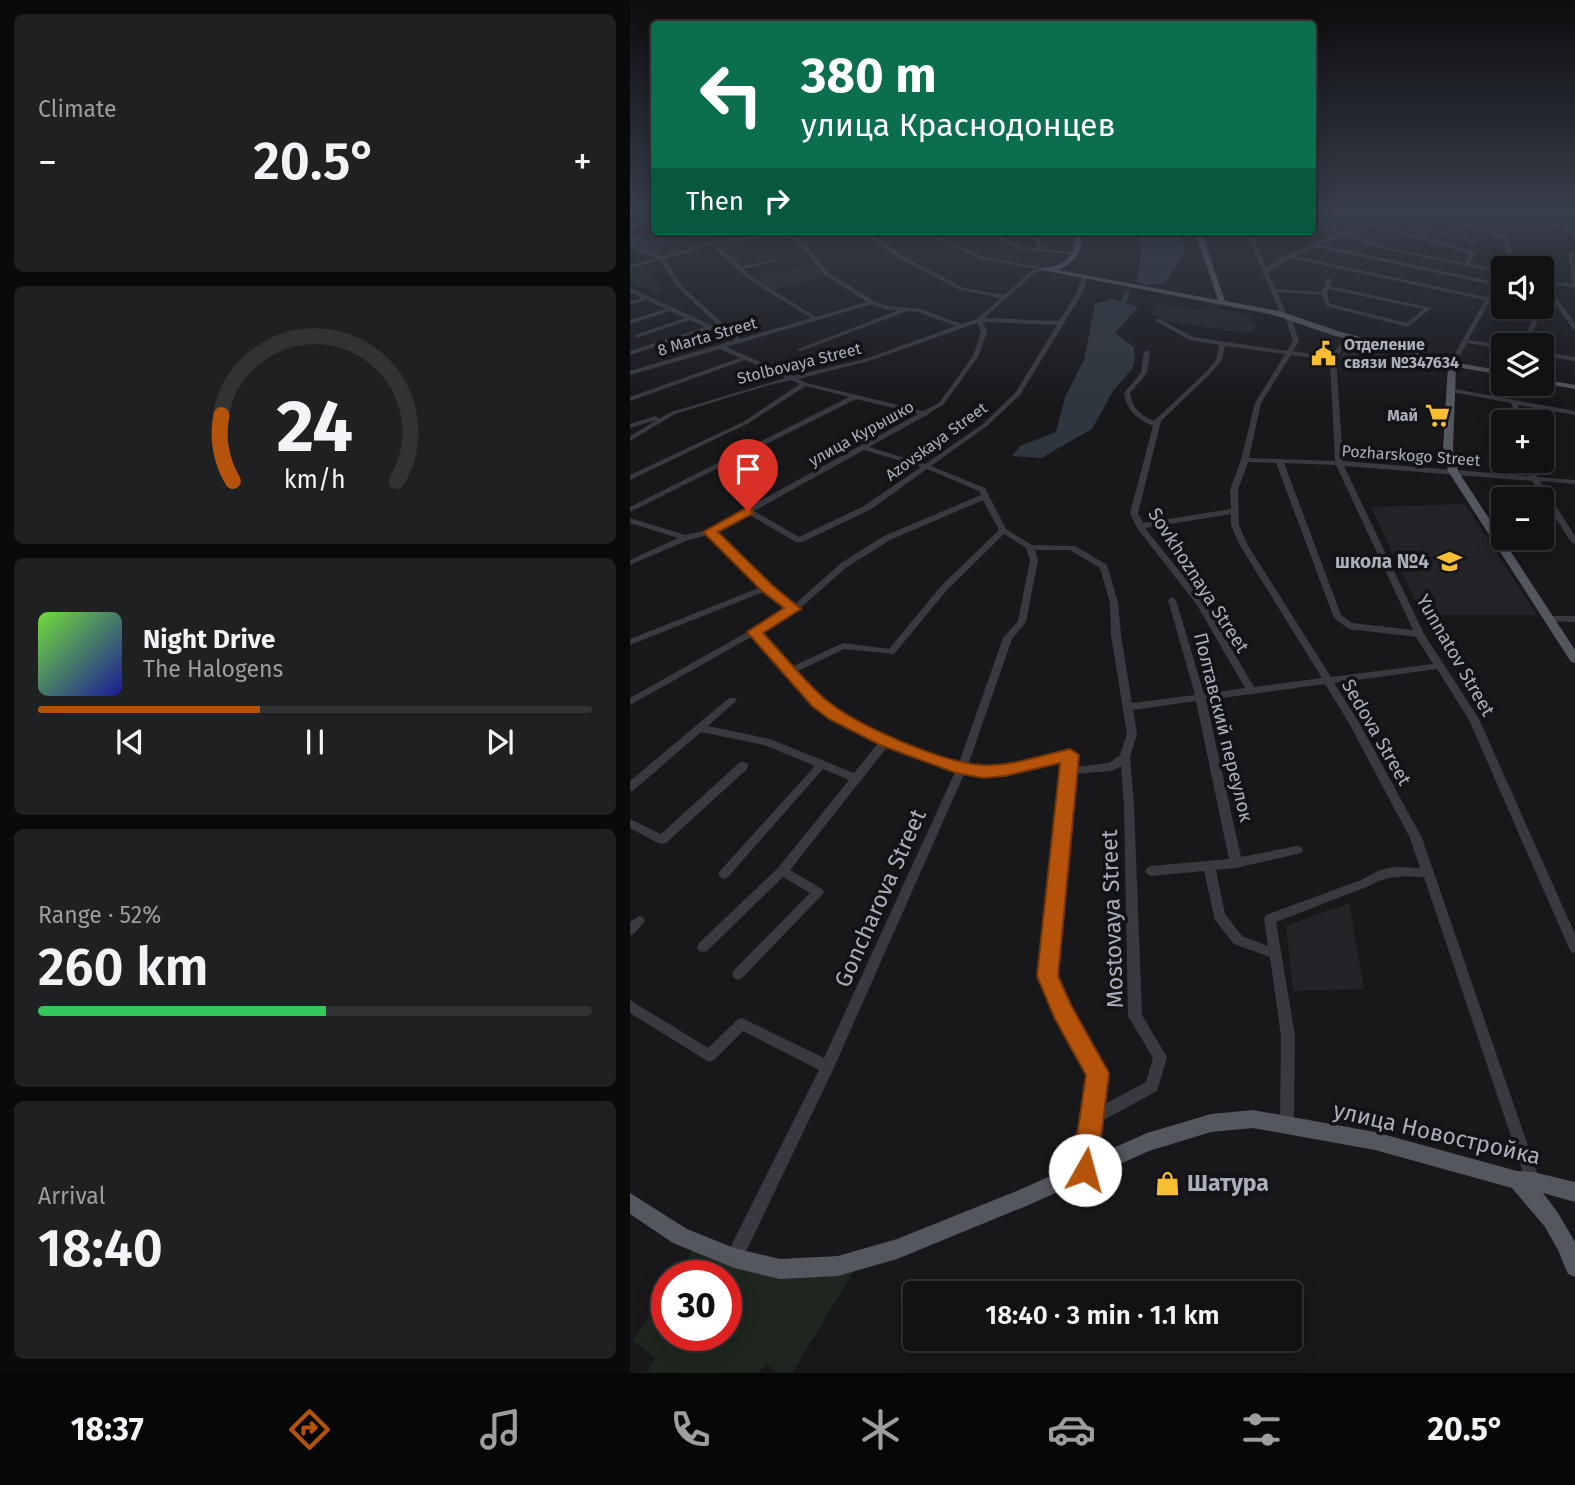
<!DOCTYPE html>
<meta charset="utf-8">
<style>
body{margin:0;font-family:"Fira Sans",sans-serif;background:#1f2022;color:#f1f3f6;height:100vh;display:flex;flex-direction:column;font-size:26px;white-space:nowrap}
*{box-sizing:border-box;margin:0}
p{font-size:23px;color:#9c9ea0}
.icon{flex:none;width:38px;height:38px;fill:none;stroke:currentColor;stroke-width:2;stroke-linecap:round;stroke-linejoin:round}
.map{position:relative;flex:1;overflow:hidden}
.side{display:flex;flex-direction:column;gap:14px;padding:14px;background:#0a0a0b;width:630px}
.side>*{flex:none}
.top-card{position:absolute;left:21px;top:21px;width:665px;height:214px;border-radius:7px;box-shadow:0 4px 18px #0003,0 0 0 2px #313234;background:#0b6e4f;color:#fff;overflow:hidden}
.tools{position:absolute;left:861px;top:256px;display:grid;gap:14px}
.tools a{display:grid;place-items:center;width:63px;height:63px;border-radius:7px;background:#121214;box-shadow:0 4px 18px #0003,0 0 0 2px #313234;font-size:35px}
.speed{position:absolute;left:21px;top:1260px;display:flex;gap:14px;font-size:35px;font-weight:700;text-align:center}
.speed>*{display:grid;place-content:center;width:91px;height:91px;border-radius:50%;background:#121214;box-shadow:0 4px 18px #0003,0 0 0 2px #313234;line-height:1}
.speed .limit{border:10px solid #d22;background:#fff;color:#111}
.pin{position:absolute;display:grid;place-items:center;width:60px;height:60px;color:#fff;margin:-72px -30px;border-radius:50% 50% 50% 0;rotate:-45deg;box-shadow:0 0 7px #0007}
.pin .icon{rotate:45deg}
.me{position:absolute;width:77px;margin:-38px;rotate:7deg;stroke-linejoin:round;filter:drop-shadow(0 0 5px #0008)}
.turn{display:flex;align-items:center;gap:24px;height:147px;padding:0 35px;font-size:32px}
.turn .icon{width:91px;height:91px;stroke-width:2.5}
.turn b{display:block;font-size:49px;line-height:60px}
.then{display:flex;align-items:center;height:66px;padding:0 35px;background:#0003;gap:14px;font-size:26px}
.big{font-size:52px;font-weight:600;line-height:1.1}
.side .widget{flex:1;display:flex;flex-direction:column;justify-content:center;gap:10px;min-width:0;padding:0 24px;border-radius:10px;background:#1f2022}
.side .dial{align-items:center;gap:0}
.dial svg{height:182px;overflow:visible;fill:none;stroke:#313234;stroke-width:7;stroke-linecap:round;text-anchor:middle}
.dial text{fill:#f1f3f6;stroke:none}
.song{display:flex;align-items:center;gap:21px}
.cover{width:84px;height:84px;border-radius:10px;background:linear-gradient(135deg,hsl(100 70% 55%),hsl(240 70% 35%))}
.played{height:7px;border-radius:4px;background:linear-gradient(90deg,#b45309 40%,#313234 40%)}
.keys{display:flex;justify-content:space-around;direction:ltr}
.heat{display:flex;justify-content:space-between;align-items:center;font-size:38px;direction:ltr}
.charge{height:10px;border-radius:5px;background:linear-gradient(90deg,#34c759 52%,#313234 0)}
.trip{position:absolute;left:273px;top:1281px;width:399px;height:70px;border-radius:7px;background:#121214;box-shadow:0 4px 18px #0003,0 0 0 2px #313234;font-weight:600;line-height:70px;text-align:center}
.dock{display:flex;height:112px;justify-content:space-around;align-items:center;background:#070708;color:#9c9ea0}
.dock .icon{width:49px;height:49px}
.dock .current{color:#b45309}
.dock b{font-size:32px;color:#f1f3f6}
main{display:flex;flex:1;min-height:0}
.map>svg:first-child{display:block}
.built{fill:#242428}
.green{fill:#1e261f}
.water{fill:#2e373f}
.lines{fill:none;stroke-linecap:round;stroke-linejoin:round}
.river{fill:#2e373f;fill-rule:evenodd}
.minor{fill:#393a40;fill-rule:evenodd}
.major{fill:#55575f;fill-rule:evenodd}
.route{fill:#b45309;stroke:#753606;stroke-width:2}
.labels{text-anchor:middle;stroke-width:7;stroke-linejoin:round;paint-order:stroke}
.far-street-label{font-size:16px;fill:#aaafbb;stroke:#131316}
.far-poi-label{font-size:16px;font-weight:bold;fill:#aaafbb;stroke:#131316;text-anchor:start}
.poi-label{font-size:19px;font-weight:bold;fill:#aaafbb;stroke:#131316;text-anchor:end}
.street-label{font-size:19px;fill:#aaafbb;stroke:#131316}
.near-street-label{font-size:23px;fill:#aaafbb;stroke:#131316}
.near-poi-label{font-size:23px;font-weight:bold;fill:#aaafbb;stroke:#131316;text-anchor:start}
</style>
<main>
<section class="side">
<div class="widget"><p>Climate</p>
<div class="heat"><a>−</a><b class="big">20.5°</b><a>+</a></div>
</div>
<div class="widget dial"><svg viewBox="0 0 100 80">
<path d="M14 69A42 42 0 1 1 86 69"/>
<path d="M14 69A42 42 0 0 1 9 40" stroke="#b45309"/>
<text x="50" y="56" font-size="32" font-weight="700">24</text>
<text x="50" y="72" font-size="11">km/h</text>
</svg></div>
<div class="widget">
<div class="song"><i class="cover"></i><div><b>Night Drive</b><p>The Halogens</p></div></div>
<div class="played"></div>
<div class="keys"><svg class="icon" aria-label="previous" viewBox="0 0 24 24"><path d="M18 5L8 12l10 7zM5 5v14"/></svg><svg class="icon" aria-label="pause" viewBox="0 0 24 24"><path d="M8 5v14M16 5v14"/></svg><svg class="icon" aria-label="next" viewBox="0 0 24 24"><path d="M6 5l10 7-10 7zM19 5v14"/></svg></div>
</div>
<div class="widget"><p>Range · 52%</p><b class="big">260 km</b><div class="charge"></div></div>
<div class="widget"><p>Arrival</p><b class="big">18:40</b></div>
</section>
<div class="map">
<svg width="945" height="1373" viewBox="0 0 945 1373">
<rect width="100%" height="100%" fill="#18181b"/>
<g class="built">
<polygon points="59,231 56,238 63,242 23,253 0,242"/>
<polygon points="182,264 197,276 142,290 123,276"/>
<polygon points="582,303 591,304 589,309 610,312 609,316 621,317 619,323 627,324 622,332 614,333 534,321 529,316 519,314 526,304 573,311"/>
<polygon points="716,347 774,359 768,368 709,359"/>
<polygon points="835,504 907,615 792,615 741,507"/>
<polygon points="719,903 734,989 663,991 656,926"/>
</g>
<g class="green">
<polygon points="117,232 129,232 133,236 146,233 149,236 83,245 36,260 23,253"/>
<polygon points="26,264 30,267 21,270 32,288 25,292 0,281 0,272"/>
<polygon points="63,1249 99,1264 228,1264 162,1373 149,1373 136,1364 129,1373 20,1373 17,1371 25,1358 3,1340 37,1289 37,1335 96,1335 96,1276 45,1276"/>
</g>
<g class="water">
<polygon points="862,211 945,211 945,237 929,228"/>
<polygon points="506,231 550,231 556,251 534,284 515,285 507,282 511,250"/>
<polygon points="483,299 508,307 485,333 504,347 505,360 502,369 483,391 462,429 411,458 382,456 390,446 426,432 435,397 454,360 465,304"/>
</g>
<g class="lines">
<polygon class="river" points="495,291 500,292 491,318 484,320"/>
<g class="minor">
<polygon points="706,211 721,211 764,218 848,242 844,243 764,220"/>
<path d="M775,211C810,211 844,225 877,236L885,262L882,268H877L879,262L873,238L819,220Z"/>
<path d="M682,213L749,225L846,252L839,264L873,270V274L755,249L713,235L690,245L865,282L866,280H870L871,281L838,340L873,345V349L837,343L825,364L822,366L819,364L855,300L660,258L638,272L645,289L692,292L696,280L699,278L702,280L700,286L801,308L778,327L696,306L692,295L647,292L657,316L661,317L669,341L663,351L701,357L716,335L721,336L706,359L713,461L900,476L895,460H903L907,477L945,480V484L910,481L945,536V544L941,542L902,481L714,466L794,634L849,719L945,934V953L941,952L939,948L839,720L807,669L704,683L730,724L792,838L910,1181L908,1186L903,1188L898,1186L896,1181L794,877C774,876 757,875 739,886L646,922L665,1036L664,1124L662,1129L657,1131L652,1129L650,1124L651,1036L640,957L604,944L585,920L574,871L521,876L517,874L515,871L517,868L521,866L599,859L566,701L503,710L507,734L500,757L504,805L512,1015L537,1057L527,1091L468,1123L462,1170L460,1175L455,1177L450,1175L448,1170L461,1074L428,1017L412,976L434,760C399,768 372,778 335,772L202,1072L110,1264L104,1266L98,1264L96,1258L98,1252L189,1070L113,1031L84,1060L79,1062L0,1013V1000L78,1048L107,1020L112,1018L194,1058L326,770L258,746L160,870L192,889L194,892L192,895L112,978L108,980L104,978L102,974L104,970L180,893L153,877L77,951L73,952L69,951L67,947L69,943L148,868L219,780L193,769L98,877L94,879L90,877L88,874L90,871L185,766L134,745L71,732L4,790L0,791V781L99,698H105L107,700L105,702L78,726L140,739L224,773L249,742L201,717L185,704L123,636L0,705V698L158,609L136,591L0,645V639L131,587L78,535L58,540L0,565V560L48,538L0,523V518L55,535L77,530L288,414L226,399L0,512V507L219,397L176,386L117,424L0,480V475L113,422L170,384L161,380L136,386L45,414L0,441V436L27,420L0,428V424L26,416L29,419L41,412L156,378L115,360L0,401V397L110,358L90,349L0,375V371L105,340L92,329L75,331L0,355V351L75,327L60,320L9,337H5V335L55,318L40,311L0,324V320L36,309L16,300L0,305V301L12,298L0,292V288L83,326H89L48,288L30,260L0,269V265L27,258L0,247V244L32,256L80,243L153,231L161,237L170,238L199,273L244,301L258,306L291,309L331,324L347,319L371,298L330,290L269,258L237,236L235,231H239L241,234L273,256L334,288L374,295L401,271L407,269L351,259L289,231H295L354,257L416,268V270L405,273L354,318L429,321L447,292L452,277L457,276L453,292L390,395L357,426L301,466L355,488L376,529L402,545L445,546L477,565L488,603L491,635L502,703L565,695L538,600L542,597L546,600L574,694L615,688L567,605L507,528L500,513L523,426C507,419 497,411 494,393L511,373L514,352L517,350L520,352L517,373L500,393C503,409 510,415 524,421L577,371L586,360L589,345L559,340L526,321V319H530L563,337L657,351L663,341L655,317L651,316L616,231H620L636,268L651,258L709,233L682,228V225L713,231L756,247L835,263L841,254L748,227L682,215ZM150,234L158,239L166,240L195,275L237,302L186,317L125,279L113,269L147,261V259L111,266L90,248H86V250L121,281L181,318L110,339L52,286L34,259L81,245ZM686,247L863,285L856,297L665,256ZM698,289L794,309L777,323L700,304L697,294ZM242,304L257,310H269L166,350L171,351L277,311L288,312L326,326L235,359L163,376L96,347ZM353,322L427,325L385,393L353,424L295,464L239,447L295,416L298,415L299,413L313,405L348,357L357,332ZM347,323L351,332L343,356L309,403L293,411L177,383L168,379L239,361ZM595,346L655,354L625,403L611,460L600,490L601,509L513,523L508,513L531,421L581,373L592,360ZM661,355L700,360L705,461L619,458L631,403ZM234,450L291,467L234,506L169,537L124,511ZM618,462L646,463L704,618L719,629L786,637L803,664L701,677L617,544L609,525L608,490ZM654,463L706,465L783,630L722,623L711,615ZM297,469L349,491L351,495L254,536L211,563L164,605L140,586L85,532L118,514L166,542H172L240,510ZM353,500L369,530L311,586L259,649L213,643L161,667L129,632L167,611L217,567L260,540ZM601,514V525L609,544L692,678L624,687L574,602L515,528ZM374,534L396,548L400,560L388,621L373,638L329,763L260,738L209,713L191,700L166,672L214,649L264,654L317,590ZM405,550H440L470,568L480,603L481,635L497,734L490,755L479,763L444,767L445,755L444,752L440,751C406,759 373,770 338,765L382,639L396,622L408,560ZM695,684L720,725L780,838L790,868L764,867L750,870L731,880L636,915L634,919L638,946L612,936L595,914L586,870L606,868L667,854L671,853L673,850L671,847L667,846L611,857L576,700ZM491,766L494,805L498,1016L523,1058L516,1082L471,1106L475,1073L438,1010L424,976L443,774L482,771Z"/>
<polygon points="24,221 24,223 0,227 0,225"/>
<polygon points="47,231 58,231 0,241 0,239"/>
<polygon points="354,231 360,231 391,247 408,248 402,231 406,231 413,249 450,253 447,255 388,249"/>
<polygon points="941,252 944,254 945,288 925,285 922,291 945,324 945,330 943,329 919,296 897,345 891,345 909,306 912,306 912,300 920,284 912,283 912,279 943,284 938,254"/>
<polygon points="912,352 945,357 945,361 912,356"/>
<polygon points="819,388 945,411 945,415 888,405 892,422 886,422 881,403 817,391 816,390"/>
<polygon points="921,616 945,616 945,622 918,621 917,619 918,617"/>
<polygon points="113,762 117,763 118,766 117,769 36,843 32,844 28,843 0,828 0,819 31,834 109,763"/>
<polygon points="9,916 13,917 15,921 4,934 0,935 0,922"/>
</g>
<g class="major">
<path d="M446,231H452C453,250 445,263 428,270L588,300L565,231H571L595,301L649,311L708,331L822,362L873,371V375L826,367L823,449L828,471L945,650V663L941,662L818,471L813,449L818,365L702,335L644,315L412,270V268C434,268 447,254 446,231Z"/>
<polygon points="912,379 945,385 945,389 911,383"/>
<polygon points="623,1110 745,1132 887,1171 903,1172 945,1182 945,1202 913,1193 928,1213 945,1242 945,1277 938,1274 928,1250 915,1227 882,1188 745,1150 623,1128 581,1132 519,1151 401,1204 267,1259 208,1276 150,1279 104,1268 43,1243 0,1214 0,1193 57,1229 104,1248 150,1259 208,1256 267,1239 389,1190 517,1133 581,1114"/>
</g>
</g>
<linearGradient id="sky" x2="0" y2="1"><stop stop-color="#0d0d0f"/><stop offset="0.52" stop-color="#373d4a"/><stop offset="1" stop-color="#373d4a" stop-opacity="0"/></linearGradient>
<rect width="945" height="404" fill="url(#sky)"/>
<path class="route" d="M118,507L122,509V514L88,532L142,585L171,609L133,633C153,654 173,680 195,699C225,725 311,762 351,765C380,767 412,755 440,749L449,755L428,976L442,1007L479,1073L467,1170L463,1178L455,1182L446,1178L442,1170L456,1075L425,1019L407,976L430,763L375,776L353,778L326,773L250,745L199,719L182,706L117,632L154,608L132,591L73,532Z"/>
<defs>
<symbol id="civic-bare" viewBox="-9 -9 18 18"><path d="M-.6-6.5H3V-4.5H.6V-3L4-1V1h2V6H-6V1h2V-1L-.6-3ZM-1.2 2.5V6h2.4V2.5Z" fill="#f8be33" stroke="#131316" stroke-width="2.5" paint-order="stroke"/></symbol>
<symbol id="supermarket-bare" viewBox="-9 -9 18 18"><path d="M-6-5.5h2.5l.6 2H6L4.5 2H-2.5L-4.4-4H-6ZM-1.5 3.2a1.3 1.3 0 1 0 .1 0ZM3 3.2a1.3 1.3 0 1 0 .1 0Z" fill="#f8be33" stroke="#131316" stroke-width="2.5" paint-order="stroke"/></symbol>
<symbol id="school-bare" viewBox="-9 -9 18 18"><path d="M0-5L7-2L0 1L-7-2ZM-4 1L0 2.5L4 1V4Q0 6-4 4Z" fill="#f8be33" stroke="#131316" stroke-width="2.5" paint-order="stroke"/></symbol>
<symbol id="shop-bare" viewBox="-9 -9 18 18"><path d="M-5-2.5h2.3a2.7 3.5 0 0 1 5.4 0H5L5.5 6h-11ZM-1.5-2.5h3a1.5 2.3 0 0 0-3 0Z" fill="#f8be33" stroke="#131316" stroke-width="2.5" paint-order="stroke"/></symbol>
</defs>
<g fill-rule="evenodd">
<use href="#civic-bare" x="676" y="336" width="35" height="35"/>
<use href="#supermarket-bare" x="790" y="398" width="35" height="35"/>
<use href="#school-bare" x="802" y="544" width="35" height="35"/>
<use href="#shop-bare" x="520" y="1166" width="35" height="35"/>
</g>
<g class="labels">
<g class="far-street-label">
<text transform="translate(77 336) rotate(-16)" y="6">8 Marta Street</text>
<text transform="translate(169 363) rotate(-14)" y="6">Stolbovaya Street</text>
<text transform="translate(231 433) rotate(-29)" y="6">улица Курышко</text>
<text transform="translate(306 441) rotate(-36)" y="6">Azovskaya Street</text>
<text transform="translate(781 455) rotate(4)" y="6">Pozharskogo Street</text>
</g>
<g class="far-poi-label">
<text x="714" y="350">Отделение<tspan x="714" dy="18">связи №347634</tspan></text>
<text x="788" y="421" text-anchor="end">Май</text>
</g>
<g class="poi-label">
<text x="799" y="568">школа №4</text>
</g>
<g class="street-label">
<text transform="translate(569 580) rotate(57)" y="7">Sovkhoznaya Street</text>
<text transform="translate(826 655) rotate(60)" y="7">Yunnatov Street</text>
<text transform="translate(594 727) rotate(76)" y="7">Полтавский переулок</text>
<text transform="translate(747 732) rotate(60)" y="7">Sedova Street</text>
</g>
<g class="near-street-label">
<text transform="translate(250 898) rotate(-66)" y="8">Goncharova Street</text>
<text transform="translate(482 919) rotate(-92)" y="8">Mostovaya Street</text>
<text transform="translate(807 1133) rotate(13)" y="8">улица Новостройка</text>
</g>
<g class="near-poi-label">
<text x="557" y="1191">Шатура</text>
</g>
</g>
</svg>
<div class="tools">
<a><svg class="icon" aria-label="sound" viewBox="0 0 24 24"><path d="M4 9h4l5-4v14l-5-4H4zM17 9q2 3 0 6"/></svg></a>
<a><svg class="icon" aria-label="layers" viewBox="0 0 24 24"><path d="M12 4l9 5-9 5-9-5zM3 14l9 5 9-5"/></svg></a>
<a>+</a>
<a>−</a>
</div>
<div class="speed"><div class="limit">30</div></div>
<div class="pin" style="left:118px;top:511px;background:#d93025"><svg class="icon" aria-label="arrive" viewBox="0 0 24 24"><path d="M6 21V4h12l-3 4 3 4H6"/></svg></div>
<svg class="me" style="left:455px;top:1170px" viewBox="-20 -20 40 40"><circle r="19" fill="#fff"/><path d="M0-13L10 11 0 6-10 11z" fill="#b45309"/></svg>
<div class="trip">18:40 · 3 min · 1.1 km</div>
<div class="top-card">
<div class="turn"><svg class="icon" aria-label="left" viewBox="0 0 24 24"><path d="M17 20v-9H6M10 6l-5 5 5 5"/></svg><div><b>380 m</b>улица Краснодонцев</div></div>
<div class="then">Then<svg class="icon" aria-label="right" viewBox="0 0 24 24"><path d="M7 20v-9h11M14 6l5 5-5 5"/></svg></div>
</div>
</div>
</main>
<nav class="dock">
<b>18:37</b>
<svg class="icon current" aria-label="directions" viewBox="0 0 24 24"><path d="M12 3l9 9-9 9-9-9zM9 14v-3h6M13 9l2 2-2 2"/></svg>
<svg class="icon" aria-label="music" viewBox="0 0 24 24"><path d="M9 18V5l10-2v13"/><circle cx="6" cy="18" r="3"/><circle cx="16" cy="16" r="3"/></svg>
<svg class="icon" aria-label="phone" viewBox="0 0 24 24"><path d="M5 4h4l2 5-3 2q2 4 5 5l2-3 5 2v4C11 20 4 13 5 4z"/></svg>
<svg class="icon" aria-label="climate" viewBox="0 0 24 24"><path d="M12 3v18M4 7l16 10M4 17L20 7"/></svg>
<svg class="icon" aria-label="car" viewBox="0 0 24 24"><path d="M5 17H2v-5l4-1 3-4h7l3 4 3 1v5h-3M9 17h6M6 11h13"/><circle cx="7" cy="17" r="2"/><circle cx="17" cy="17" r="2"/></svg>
<svg class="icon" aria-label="filters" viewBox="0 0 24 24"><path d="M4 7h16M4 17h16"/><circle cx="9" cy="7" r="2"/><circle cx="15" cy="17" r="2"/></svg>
<b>20.5°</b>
</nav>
